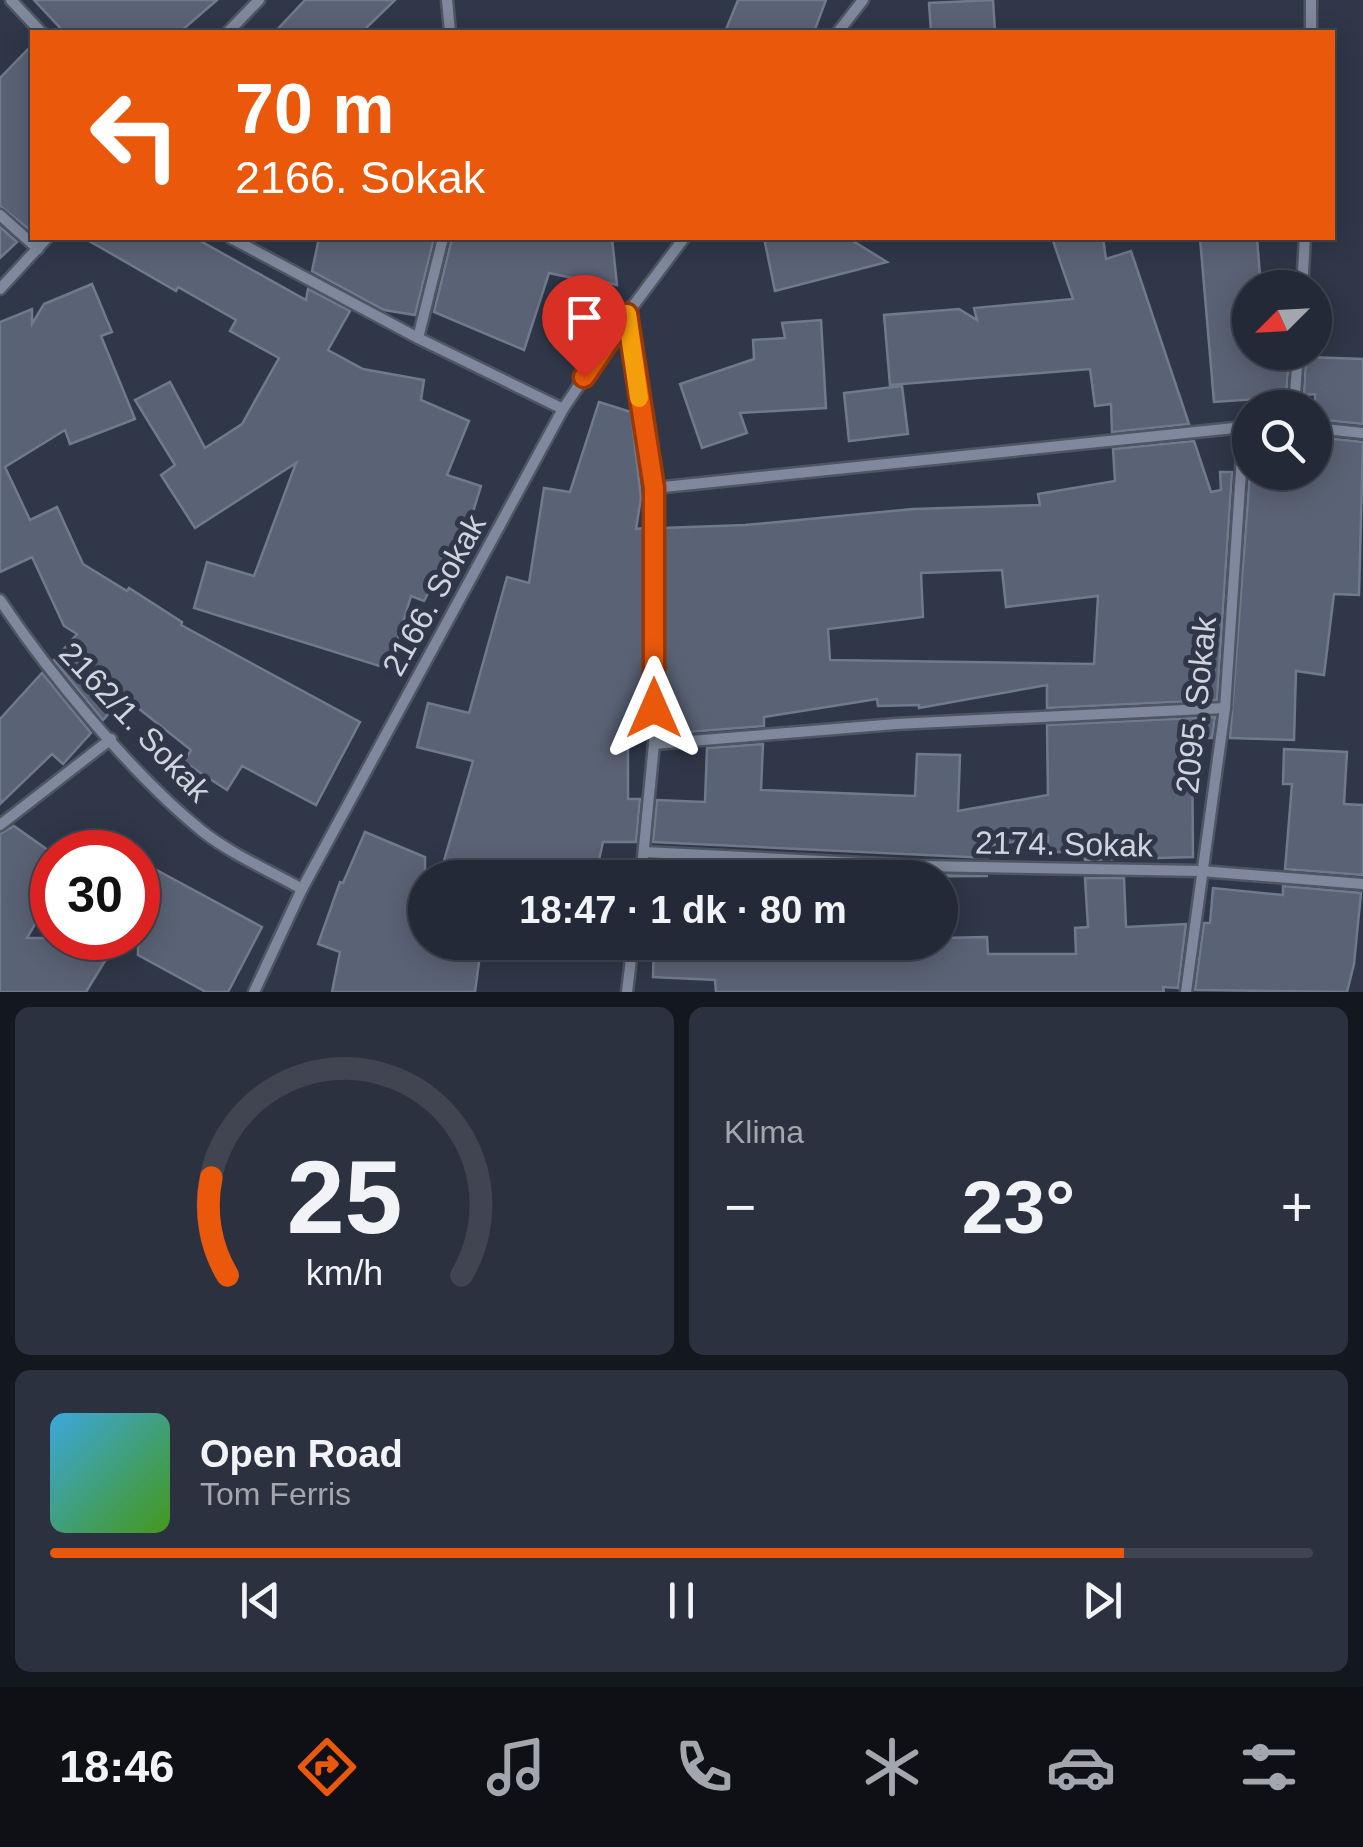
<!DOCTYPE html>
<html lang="tr">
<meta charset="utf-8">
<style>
body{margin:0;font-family:Arial,sans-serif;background:#2b313e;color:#f1f3f6;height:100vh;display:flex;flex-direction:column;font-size:38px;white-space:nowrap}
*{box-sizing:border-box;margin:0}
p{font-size:32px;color:#a3a6ad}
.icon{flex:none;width:55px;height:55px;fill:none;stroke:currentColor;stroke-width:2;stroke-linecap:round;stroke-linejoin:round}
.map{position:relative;height:992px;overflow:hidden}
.drawer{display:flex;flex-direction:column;gap:15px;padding:15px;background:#13171e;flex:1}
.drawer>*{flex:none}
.banner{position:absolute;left:30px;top:30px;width:1305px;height:210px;border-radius:0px;box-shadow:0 5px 25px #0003,0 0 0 2px #404551;background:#ea580c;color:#fff;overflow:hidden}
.needle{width:65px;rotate:246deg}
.fabs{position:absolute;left:1232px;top:270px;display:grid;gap:20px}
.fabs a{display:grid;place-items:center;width:100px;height:100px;border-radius:50%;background:#232936;box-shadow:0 5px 25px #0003,0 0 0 2px #404551;font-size:50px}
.speed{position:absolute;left:30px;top:830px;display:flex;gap:20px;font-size:50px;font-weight:700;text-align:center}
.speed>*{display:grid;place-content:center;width:130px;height:130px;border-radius:50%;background:#232936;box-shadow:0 5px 25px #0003,0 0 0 2px #404551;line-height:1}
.speed .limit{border:15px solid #d22;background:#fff;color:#111}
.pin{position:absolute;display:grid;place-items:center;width:85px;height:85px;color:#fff;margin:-102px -42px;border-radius:50% 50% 50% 0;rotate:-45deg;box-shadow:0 0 10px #0007}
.pin .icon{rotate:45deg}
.me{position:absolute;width:110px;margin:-55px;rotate:0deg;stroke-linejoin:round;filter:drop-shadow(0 0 8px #0008)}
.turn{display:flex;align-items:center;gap:35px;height:210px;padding:0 40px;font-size:45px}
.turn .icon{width:130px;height:130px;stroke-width:2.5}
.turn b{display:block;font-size:70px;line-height:85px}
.big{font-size:75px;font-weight:600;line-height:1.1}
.drawer .widget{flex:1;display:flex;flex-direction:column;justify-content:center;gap:15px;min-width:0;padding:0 35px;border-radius:15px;background:#2b313e}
.drawer .dial{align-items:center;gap:0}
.dial svg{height:260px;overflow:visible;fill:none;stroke:#404551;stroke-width:7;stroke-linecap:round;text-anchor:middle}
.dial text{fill:#f1f3f6;stroke:none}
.song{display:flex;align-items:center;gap:30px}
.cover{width:120px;height:120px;border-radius:15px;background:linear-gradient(135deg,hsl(200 70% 55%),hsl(100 70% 35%))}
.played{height:10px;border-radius:5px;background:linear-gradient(90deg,#ea580c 85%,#404551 85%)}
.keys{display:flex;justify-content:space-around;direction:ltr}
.heat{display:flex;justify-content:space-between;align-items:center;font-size:55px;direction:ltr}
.drawer .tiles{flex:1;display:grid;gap:15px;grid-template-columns:1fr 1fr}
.widget:last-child{grid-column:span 2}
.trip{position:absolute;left:408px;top:860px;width:550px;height:100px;border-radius:50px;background:#232936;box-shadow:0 5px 25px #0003,0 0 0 2px #404551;font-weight:600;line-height:100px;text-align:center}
.tabs{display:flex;height:160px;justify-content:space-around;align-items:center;background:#0e1016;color:#a3a6ad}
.tabs .icon{width:70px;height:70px}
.tabs .active{color:#ea580c}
.tabs b{font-size:45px;color:#f1f3f6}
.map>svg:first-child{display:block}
.building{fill:#5a6275;stroke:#707a8d;stroke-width:2.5;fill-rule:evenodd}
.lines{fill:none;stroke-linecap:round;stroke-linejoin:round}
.minor-casing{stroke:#4e5563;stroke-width:15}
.minor{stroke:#7f889c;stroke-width:10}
.route-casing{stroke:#983908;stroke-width:25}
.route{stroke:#ea580c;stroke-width:18}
.slow{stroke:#f59e0b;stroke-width:18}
.labels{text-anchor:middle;stroke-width:10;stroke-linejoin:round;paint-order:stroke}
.street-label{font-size:32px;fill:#cfd4df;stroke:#2f3748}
</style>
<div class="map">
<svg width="1363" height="992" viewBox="0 0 1363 992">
<rect width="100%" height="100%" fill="#2f3748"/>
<g class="building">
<polygon points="34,0 217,0 180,32 64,32"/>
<polygon points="305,0 395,0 362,32 275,32"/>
<polygon points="738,0 826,0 814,32 725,32"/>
<polygon points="993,0 995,32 931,32 929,3"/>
<polygon points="32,45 32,228 30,230 0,206 0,78"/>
<polygon points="0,227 17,242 0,258"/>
<polygon points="84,238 195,238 306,300 308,289 350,311 328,350 363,369 424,380 421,400 469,421 447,475 481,486 467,531 462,529 424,601 411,596 389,669 194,608 207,562 254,576 296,463 195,528 161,475 175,465 135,400 170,382 205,448 242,424 279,358 230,331 236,320 178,287 176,291"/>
<polygon points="319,238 434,238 415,315 384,310 312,271"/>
<polygon points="452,238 612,238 617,285 605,282 579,344 567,340 577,279 549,273 524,350 434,312"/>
<polygon points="764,238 848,238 887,262 775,291"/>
<polygon points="1052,238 1103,238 1106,259 1131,251 1189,424 1112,432 1111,404 1095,406 1090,369 890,385 884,315 959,309 977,320 974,308 1073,299"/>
<polygon points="1200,238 1257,238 1261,288 1250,288 1250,352 1277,352 1278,356 1289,356 1286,397 1214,402"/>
<polygon points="92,284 112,332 101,336 135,419 70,444 65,430 5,467 30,520 57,507 83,564 127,591 129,588 182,622 181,625 360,722 316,805 242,766 227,790 184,762 191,750 124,697 103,720 54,660 77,634 64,626 32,557 0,572 0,322 32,309 32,324 44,304"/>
<polygon points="821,320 826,408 740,413 747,433 702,448 680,384 754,359 753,340 785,338 782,323"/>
<polygon points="1306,357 1363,359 1363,424 1315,419 1315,394 1304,395"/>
<polygon points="902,386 908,434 849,441 844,393"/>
<polygon points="599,402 631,412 641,498 636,529 645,528 645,737 628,739 628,799 640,799 636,842 603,842 595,878 439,878 473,761 417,747 428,703 469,713 507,577 529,583 544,488 570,492"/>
<polygon points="1315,437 1363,442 1359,595 1334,594 1324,675 1296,671 1294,740 1230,738 1250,472 1315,472"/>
<path d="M1194,441L1211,492L1221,490L1220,472H1232L1217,700L1047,708V685L919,708V705L878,706L877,699L764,717V726L663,734V528L745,525L913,509L1040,505L1038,494L1115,481L1113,449ZM1002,570L1006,607L1098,596L1094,664L830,660L828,629L923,617L921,573Z"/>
<polygon points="42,673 91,733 63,764 52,754 0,804 0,719"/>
<polygon points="1215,717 1212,738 1192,738 1193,857 1085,860 1084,852 1048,852 1048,836 989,846 988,858 653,842 657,800 705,802 707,748 763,744 761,790 915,796 917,754 960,755 958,811 1048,795 1047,725"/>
<polygon points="1284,749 1347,752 1344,804 1363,805 1363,875 1285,869 1292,784 1283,784"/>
<polygon points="14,826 52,853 52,895 27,938 119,938 86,992 0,992 0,834"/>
<polygon points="365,832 425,857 425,948 480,955 475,992 332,992 340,952 318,944 340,882 343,883"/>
<polygon points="138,860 262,927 228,992 206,992 138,955"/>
<polygon points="688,863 920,875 988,876 688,878"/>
<polygon points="1085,878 1124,878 1126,927 1186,924 1178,988 1163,987 1164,992 716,992 715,980 653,977 654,942 940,942 940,938 987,937 988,954 1076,954 1075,928 1088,927"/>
<polygon points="1283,886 1361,893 1354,964 1347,992 1195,990 1204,923 1210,923 1213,888 1283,895"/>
</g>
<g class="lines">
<defs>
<g id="minor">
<polyline points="11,0 41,32"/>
<polyline points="447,0 450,32"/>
<polyline points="1311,0 1311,32"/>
<polyline points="228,32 259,0"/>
<polyline points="838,32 863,0"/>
<polyline points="0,215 38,249"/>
<polyline points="231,238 418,338 563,409"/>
<polyline points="1302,288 1305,238"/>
<polyline points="0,289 47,238"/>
<polyline points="627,315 654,488 654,744 641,878"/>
<polyline points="418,338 443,238"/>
<polyline points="1294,408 1298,352"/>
<polyline points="1315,428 1363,433"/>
<polyline points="654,488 1244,427"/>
<path d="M0,600C50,675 133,775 202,831C231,854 270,871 302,889"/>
<polyline points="654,744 896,724 1225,708"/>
<polyline points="0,825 111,739"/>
<polyline points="644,852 920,866 1201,871 1363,884"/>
<polyline points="254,992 302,889 563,409 627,314 684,238"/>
<polyline points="627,992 633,942"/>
<polyline points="1186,992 1225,708 1244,427 1250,427"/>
</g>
</defs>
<use href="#minor" class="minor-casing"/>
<use href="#minor" class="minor"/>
</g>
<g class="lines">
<defs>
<polyline id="route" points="584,377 627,314 654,488 654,708"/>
</defs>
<use href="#route" class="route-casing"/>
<use href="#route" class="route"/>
<polyline class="slow" points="622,321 627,314 639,398"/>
</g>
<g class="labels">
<g class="street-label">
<text transform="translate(434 595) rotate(-61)" y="11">2166. Sokak</text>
<text transform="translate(1196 705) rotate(-84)" y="11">2095. Sokak</text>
<text transform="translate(135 722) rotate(47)" y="11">2162/1. Sokak</text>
<text transform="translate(1064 844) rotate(1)" y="11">2174. Sokak</text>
</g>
</g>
</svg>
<div class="fabs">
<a><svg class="needle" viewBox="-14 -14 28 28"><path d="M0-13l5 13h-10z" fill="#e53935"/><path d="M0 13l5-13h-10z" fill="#a3a6ad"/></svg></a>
<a><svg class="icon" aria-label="search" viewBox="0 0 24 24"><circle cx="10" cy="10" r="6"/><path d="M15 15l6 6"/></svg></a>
</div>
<div class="speed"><div class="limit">30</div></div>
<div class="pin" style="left:584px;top:377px;background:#d93025"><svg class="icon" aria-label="arrive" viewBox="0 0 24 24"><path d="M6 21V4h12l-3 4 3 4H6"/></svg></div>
<svg class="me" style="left:654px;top:708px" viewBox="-20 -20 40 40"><path d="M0-17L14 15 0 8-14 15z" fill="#ea580c" stroke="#fff" stroke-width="4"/></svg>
<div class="trip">18:47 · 1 dk · 80 m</div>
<div class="banner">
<div class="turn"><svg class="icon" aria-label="left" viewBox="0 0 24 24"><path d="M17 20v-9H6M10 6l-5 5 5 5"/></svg><div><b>70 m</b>2166. Sokak</div></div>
</div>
</div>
<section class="drawer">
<div class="tiles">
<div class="widget dial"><svg viewBox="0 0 100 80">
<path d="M14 69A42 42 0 1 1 86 69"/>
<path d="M14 69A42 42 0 0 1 9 39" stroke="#ea580c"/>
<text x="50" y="56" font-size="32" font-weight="700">25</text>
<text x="50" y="72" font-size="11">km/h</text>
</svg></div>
<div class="widget"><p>Klima</p>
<div class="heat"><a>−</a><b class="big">23°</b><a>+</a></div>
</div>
<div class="widget">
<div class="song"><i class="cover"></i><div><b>Open Road</b><p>Tom Ferris</p></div></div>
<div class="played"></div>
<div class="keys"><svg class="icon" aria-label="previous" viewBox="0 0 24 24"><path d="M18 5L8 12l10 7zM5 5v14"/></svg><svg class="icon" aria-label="pause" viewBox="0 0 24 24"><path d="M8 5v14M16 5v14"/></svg><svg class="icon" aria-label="next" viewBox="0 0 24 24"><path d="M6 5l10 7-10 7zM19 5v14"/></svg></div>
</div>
</div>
</section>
<nav class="tabs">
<b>18:46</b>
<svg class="icon active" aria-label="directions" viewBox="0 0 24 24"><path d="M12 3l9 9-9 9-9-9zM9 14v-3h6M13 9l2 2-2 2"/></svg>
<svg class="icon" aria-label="music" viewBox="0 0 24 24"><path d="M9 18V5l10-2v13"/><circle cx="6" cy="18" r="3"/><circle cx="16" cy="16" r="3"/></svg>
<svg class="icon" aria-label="phone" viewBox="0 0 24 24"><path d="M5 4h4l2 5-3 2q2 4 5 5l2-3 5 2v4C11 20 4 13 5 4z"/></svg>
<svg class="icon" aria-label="climate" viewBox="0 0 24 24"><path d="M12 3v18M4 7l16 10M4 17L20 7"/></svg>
<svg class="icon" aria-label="car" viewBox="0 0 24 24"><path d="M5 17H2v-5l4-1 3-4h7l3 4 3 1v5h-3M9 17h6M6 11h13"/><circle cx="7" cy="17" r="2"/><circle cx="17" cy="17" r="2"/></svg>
<svg class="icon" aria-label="filters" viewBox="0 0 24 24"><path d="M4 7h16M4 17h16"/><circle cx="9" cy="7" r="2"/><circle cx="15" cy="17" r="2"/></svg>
</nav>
